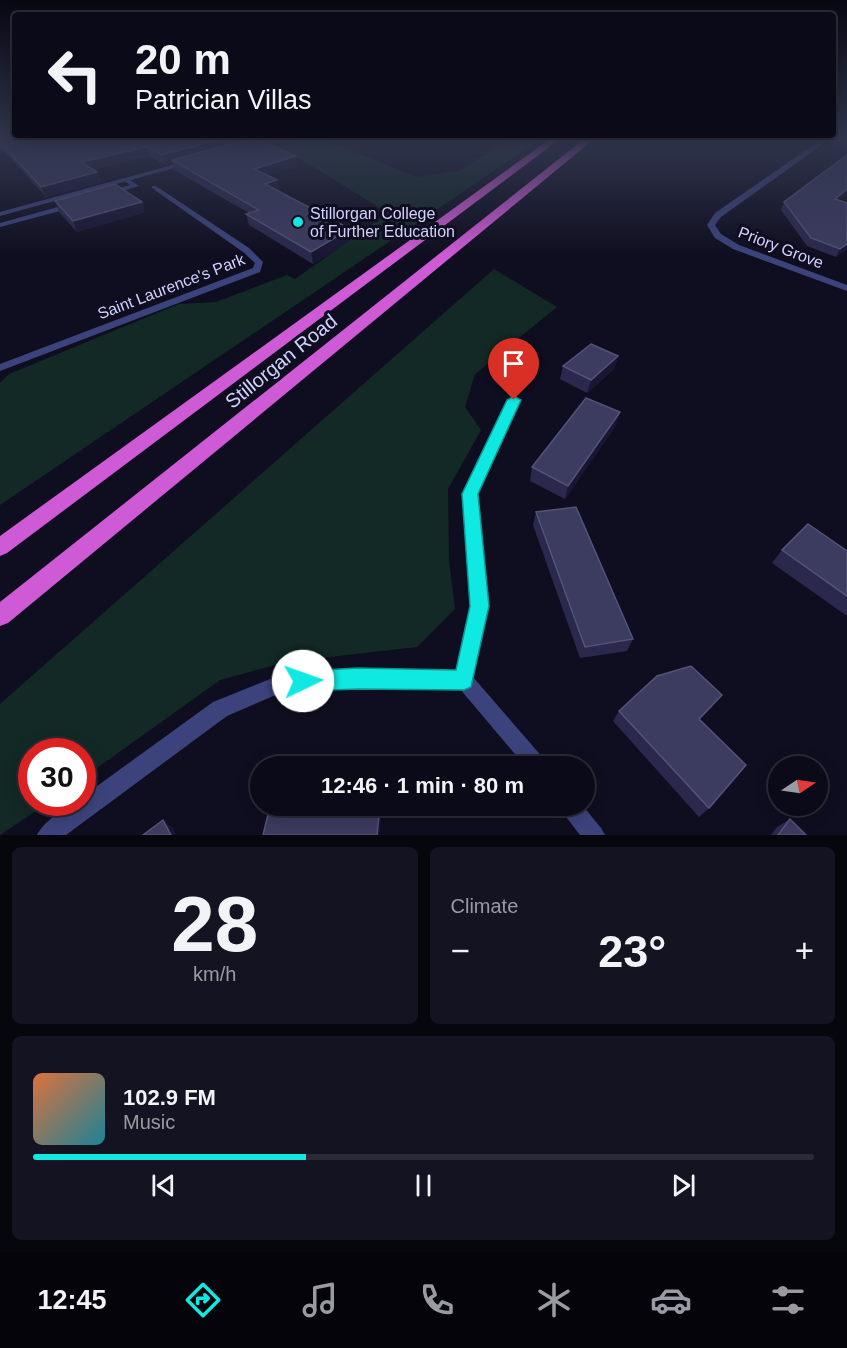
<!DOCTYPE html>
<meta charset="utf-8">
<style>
body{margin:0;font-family:Arial,sans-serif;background:#141321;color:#f1f3f6;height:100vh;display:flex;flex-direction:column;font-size:22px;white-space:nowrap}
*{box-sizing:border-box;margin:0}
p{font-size:20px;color:#9a9aa2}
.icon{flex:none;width:33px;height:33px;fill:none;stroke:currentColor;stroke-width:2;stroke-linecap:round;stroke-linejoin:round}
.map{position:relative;height:835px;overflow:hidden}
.drawer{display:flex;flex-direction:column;gap:12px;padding:12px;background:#06060d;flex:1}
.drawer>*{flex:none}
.top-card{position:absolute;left:12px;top:12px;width:824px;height:126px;border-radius:6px;box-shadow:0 3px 15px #0003,0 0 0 2px #2b2b37;background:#0b0a18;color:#f1f3f6;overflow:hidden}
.needle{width:39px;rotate:77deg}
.controls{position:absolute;left:768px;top:756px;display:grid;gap:12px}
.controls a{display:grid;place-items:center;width:60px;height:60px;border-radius:50%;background:#0b0a18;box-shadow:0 3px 15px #0003,0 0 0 2px #2b2b37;font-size:30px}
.speed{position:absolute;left:18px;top:738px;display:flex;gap:12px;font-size:30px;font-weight:700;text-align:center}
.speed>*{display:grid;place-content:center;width:78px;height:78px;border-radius:50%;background:#0b0a18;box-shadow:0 3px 15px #0003,0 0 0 2px #2b2b37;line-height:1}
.speed .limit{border:9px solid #d22;background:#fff;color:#111}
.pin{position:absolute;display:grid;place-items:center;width:51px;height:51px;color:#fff;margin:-62px -26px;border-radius:50% 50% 50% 0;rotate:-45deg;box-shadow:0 0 6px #0007}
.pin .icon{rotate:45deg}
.me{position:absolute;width:66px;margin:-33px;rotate:87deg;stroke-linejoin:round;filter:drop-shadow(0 0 4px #0008)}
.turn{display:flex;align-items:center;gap:21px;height:126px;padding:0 24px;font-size:27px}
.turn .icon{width:78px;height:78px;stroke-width:2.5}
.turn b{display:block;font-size:42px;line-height:51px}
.big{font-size:45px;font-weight:700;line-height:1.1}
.drawer .card{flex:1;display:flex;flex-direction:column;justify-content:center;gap:9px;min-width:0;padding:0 21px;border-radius:9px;background:#141321}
.drawer .dial{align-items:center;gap:0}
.dial b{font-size:78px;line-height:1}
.song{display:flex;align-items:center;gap:18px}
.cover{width:72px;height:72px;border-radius:9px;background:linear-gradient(135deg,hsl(20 70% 55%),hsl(190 70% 35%))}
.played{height:6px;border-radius:3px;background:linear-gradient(90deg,#10e9e1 35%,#2b2b37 35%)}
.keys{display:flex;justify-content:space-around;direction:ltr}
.heat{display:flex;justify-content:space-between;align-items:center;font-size:33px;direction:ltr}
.drawer .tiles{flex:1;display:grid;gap:12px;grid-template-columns:1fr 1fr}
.card:last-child{grid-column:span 2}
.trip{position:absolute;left:250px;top:756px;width:345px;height:60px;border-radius:30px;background:#0b0a18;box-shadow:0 3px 15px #0003,0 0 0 2px #2b2b37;font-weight:700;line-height:60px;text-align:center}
.tabs{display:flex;height:96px;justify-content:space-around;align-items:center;background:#04040a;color:#9a9aa2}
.tabs .icon{width:42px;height:42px}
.tabs .active{color:#10e9e1}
.tabs b{font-size:27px;color:#f1f3f6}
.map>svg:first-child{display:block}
.green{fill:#122925}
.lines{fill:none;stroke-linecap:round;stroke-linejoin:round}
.minor{fill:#3c437c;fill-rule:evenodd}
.tertiary{fill:#3c437c;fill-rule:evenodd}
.trunk{fill:#ce5ad5;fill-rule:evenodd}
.wall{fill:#2a294d}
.shaded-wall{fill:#181633}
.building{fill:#3c3b60;stroke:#535278;stroke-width:1.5}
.route{fill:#10e9e1;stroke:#0a9792;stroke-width:1.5}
.poi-dot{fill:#10e9e1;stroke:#0f0e20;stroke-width:2}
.labels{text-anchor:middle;stroke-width:6;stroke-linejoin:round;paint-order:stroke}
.far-poi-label{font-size:16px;fill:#d0d1fc;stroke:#0f0e20;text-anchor:start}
.far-street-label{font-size:16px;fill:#d0d1fc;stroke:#0f0e20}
.street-label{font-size:20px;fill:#d0d1fc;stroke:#0f0e20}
</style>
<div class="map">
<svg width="847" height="835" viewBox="0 0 847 835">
<rect width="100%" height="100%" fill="#0f0e20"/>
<g class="green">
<polygon points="308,139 323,139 416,177 459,171 510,139 541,139 0,505 0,383 9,374 179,304 216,302 287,275 295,279 388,213 281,147"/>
<polygon points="494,269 557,307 475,374 465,407 481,430 448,489 449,561 455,609 417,647 286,662 220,680 83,778 82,752 32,752 32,802 48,803 0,835 0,704"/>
</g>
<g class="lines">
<g class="minor">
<polygon points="822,139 830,139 721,217 715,225 721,234 739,245 847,285 847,291 733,249 715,238 707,225 715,213"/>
<polygon points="124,179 128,179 139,186 106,196 106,192 130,185 124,181"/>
<polygon points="152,186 156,186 249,248 263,262 260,272 0,371 0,364 253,268 255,263 243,252 152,188"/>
<polygon points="72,203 76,205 75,207 0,227 0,223"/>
<path d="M514,396L520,400L477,494L488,606L473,677L544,759L547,766H525L460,689L358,687L285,691L227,716L66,835H37C42,823 70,802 82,802V797L213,702L285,673L358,669L457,671L472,606L463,494L508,400Z"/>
<polygon points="560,806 583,806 601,828 605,835 580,835 563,813"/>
</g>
<g class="tertiary">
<polygon points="267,139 278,139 250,148 247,146"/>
<polygon points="187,161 190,163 189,164 0,216 0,212"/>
</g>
<g class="trunk">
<polygon points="550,139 560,139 7,553 0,556 0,536"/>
<polygon points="584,139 594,139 8,623 0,626 0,602"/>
</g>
</g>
<g class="wall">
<polygon points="0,139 246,140 297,166 267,175 277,180 279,191 278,191 350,229 351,240 313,264 249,225 246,214 249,213 174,170 172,163 165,165 150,156 93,170 97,172 101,182 46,197 0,147"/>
<polygon points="837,139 847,139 847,148"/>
<polygon points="839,200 847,203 847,249 836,257 807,246 781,210 784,202"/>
<polygon points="55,201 145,212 77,232 59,212"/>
<polygon points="618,356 614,369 587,393 560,379 563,366"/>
<polygon points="616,425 565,499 530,481 532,467"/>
<polygon points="536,512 633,639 627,651 580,658 533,525"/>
<polygon points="782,550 847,551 847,616 772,563"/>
<polygon points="713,706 700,719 709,808 699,817 613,721 619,711"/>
<polygon points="790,819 806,835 771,835 777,827"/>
</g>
<g class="shaded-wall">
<polygon points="221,139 246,139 247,142 172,160 172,163 165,165 162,155"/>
<polygon points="147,147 150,156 85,172 81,162"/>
<polygon points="296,156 297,166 256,179 254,169"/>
<polygon points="97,172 101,182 46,197 41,187"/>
<polygon points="277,180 279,191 267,195 265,184"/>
<polygon points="847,189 847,194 831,207 835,199"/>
<polygon points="142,202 145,212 77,232 73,221"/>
<polygon points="350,229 351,240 313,264 311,252"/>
<polygon points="847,244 847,249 836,257 840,249"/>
<polygon points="618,356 614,369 587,393 591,380"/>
<polygon points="620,412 616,425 565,499 568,486"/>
<polygon points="380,806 382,806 382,808 379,835 377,835"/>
<polygon points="163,820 173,828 176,835 171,835"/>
</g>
<g class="building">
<polygon points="0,139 221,139 162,155 147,147 81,162 97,172 41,187 0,142"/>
<polygon points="249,139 259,139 296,156 254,169 277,180 265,184 350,229 311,252 246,214 259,210 172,160"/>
<polygon points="847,155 847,189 835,199 847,203 847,244 840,249 811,238 784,202"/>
<polygon points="115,184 142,202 73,221 55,201"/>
<polygon points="591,344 618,356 591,380 563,366"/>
<polygon points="586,398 620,412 568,486 532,467"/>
<polygon points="576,507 633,639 585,647 536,512"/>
<polygon points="808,524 847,551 847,596 782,550"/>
<polygon points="691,666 722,695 699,719 746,765 709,808 619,711 657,676"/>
<polygon points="270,806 380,806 377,835 263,835"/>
<polygon points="790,819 806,835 778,835"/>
<polygon points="163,820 171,835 143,835"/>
</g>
<linearGradient id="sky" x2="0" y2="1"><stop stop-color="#080812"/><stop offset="0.54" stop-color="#31364e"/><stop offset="1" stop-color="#31364e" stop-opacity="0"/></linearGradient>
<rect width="847" height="256" fill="url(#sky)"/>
<polygon class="route" points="514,396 521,400 478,494 489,606 471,687 464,690 358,689 303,691 296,688 293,681 296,674 303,671 358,668 456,670 470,606 462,494 507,400"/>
<circle class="poi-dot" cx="298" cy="222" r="6"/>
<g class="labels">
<g class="far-poi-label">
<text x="310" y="219">Stillorgan College<tspan x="310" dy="18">of Further Education</tspan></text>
</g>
<g class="far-street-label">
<text transform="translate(781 247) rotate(21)" y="6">Priory Grove</text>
<text transform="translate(171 286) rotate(-21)" y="6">Saint Laurence's Park</text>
</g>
<g class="street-label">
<text transform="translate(281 361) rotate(-39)" y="7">Stillorgan Road</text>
</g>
</g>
</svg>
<div class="controls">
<a><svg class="needle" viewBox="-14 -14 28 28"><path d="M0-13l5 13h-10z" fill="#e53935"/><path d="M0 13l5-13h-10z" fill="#9a9aa2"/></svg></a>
</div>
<div class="speed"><div class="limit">30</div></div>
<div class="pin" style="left:514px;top:400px;background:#d93025"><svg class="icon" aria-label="arrive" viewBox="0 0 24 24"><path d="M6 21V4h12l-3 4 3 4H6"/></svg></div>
<svg class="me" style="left:303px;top:681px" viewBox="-20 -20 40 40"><circle r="19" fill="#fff"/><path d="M0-13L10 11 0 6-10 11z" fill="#10e9e1"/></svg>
<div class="trip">12:46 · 1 min · 80 m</div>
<div class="top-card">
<div class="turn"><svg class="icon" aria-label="left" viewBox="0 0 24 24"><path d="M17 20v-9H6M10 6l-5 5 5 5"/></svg><div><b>20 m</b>Patrician Villas</div></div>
</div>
</div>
<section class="drawer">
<div class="tiles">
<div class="card dial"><b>28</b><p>km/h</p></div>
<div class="card"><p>Climate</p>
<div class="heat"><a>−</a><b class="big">23°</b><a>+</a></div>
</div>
<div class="card">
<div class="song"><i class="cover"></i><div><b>102.9 FM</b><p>Music</p></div></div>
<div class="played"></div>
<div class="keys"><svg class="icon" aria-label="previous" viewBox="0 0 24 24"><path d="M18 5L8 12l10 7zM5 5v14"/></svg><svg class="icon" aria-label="pause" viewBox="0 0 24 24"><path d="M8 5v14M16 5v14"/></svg><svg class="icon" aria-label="next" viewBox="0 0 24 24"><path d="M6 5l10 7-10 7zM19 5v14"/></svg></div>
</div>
</div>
</section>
<nav class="tabs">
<b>12:45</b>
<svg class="icon active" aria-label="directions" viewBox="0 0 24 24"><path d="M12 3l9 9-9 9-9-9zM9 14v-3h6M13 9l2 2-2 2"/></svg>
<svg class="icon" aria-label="music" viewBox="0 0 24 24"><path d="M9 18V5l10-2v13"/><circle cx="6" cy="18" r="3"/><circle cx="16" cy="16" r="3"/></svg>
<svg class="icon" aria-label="phone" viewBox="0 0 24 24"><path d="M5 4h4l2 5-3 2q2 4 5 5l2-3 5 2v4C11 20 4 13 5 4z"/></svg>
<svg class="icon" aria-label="climate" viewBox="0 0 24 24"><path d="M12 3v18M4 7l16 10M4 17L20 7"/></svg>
<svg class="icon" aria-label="car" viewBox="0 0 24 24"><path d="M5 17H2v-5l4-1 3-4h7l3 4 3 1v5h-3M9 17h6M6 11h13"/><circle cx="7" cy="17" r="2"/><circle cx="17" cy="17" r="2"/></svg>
<svg class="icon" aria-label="filters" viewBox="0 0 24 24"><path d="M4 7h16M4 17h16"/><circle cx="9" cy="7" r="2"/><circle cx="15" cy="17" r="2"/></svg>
</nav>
